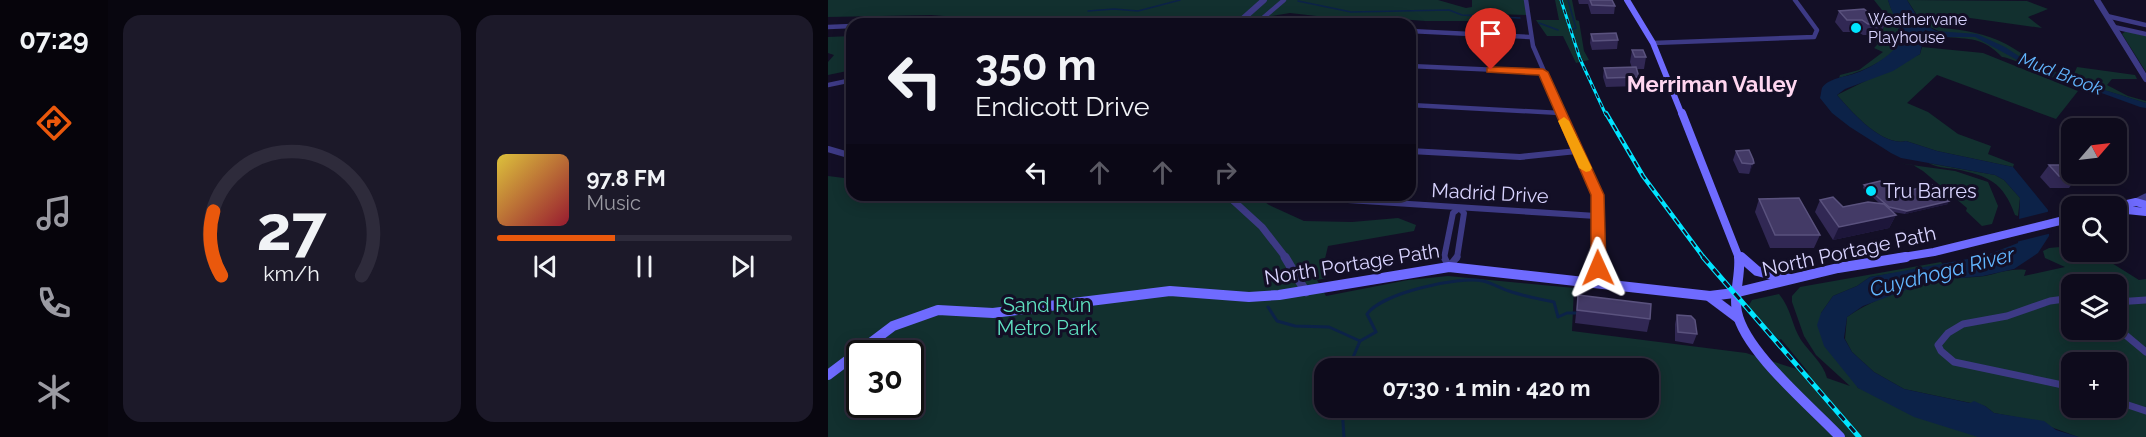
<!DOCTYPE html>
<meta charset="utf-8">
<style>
body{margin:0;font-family:Raleway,sans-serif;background:#1c1929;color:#f1f3f6;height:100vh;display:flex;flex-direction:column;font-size:22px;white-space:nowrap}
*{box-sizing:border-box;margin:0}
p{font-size:20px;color:#9b9ba3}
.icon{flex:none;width:33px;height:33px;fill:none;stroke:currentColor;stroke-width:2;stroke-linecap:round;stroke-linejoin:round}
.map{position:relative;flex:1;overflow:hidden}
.side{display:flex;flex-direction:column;gap:15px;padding:15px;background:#08060f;width:720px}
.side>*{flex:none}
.hud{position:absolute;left:18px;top:18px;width:570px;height:183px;border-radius:18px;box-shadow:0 3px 15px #0003,0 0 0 2px #2e2b3b;background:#0e0b1c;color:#f1f3f6;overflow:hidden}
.needle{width:39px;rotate:62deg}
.controls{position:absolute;left:1233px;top:118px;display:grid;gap:12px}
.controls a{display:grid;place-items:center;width:66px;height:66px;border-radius:12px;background:#0e0b1c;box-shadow:0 3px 15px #0003,0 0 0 2px #2e2b3b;font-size:30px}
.speed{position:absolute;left:18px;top:340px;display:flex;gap:12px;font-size:30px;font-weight:700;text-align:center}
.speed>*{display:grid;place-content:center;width:78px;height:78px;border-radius:50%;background:#0e0b1c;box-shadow:0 3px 15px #0003,0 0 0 2px #2e2b3b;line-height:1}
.speed .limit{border:3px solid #111;border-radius:9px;background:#fff;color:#111}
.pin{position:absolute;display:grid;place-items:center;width:51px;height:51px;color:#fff;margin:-62px -26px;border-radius:50% 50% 50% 0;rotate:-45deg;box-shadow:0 0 6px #0007}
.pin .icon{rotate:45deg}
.me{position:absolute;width:66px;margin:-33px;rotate:359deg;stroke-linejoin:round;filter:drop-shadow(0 0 4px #0008)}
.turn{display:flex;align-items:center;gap:21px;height:126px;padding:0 30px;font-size:27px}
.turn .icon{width:78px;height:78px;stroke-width:2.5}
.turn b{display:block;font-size:42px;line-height:51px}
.lanes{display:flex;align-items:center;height:57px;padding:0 30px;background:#0003;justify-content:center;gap:30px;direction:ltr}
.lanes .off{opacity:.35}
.side .widget{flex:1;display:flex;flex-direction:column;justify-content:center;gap:9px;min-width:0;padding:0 21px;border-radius:18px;background:#1c1929}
.side .dial{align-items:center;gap:0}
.dial svg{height:156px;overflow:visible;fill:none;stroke:#2e2b3b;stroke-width:7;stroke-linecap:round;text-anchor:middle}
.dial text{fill:#f1f3f6;stroke:none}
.song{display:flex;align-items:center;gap:18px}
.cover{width:72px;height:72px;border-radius:9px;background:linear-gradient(135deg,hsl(50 70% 55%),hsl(350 70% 35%))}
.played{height:6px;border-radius:3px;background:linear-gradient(90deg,#ea580c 40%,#2e2b3b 40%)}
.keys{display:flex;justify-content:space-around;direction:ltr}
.side .tiles{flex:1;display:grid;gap:15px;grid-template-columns:repeat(2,1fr)}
.trip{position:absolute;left:486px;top:358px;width:345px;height:60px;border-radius:18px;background:#0e0b1c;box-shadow:0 3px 15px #0003,0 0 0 2px #2e2b3b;font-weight:700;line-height:60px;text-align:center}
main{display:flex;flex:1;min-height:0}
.tabs{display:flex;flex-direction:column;width:108px;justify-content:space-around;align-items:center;background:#06040b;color:#9b9ba3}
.tabs .icon{width:42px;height:42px}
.tabs .current{color:#ea580c}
.tabs b{font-size:27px;color:#f1f3f6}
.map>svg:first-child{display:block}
.green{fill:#12302f;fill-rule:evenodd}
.water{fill:#0c2248}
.pier{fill:#130f26}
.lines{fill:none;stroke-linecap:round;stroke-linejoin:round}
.stream-far1{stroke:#0c2248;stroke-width:1.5}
.stream{stroke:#0c2248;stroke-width:3}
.minor-far2{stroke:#3d3a85;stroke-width:4.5}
.minor-far1{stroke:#3d3a85;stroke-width:6}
.minor{stroke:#3d3a85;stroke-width:7}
.tertiary-far2{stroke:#3d3a85;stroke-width:6}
.tertiary-far1{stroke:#3d3a85;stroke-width:7}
.tertiary{stroke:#3d3a85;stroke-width:9}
.secondary-far2{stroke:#6f6bff;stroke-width:6}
.secondary-far1{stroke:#6f6bff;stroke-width:8}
.secondary{stroke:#6f6bff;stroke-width:10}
.rail-far2-casing{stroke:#00e5ff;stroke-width:3}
.rail-far1-casing{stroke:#00e5ff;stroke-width:4.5}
.rail-casing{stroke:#00e5ff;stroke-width:5}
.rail-far2{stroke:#130f26;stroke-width:1.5;stroke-dasharray:5;stroke-linecap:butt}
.rail-far1{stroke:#130f26;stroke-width:2;stroke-dasharray:7;stroke-linecap:butt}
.rail{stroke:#130f26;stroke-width:3;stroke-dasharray:8;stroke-linecap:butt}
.wall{fill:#312854}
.shaded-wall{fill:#1d163a}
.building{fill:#433a66;stroke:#5a527e;stroke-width:1.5}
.route{fill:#ea580c;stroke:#983908;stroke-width:1.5}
.slow{fill:#f59e0b}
.poi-dot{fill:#00e5ff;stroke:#130f26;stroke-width:2}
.labels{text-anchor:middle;stroke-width:6;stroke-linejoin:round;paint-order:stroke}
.far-poi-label{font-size:16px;fill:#d9d4ff;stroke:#130f26;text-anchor:start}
.far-water-label{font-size:18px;font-style:italic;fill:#62b6ff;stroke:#130f26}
.poi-label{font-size:20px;fill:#d9d4ff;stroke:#130f26;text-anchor:start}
.street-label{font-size:20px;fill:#d9d4ff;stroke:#130f26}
.park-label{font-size:20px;fill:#5fe0c0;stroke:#130f26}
.water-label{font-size:21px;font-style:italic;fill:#62b6ff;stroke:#130f26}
.far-district-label{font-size:22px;font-weight:bold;fill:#ffd6f0;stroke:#130f26}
</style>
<main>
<nav class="tabs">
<b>07:29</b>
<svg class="icon current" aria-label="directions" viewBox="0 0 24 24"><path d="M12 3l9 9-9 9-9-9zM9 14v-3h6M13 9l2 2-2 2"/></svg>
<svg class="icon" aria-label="music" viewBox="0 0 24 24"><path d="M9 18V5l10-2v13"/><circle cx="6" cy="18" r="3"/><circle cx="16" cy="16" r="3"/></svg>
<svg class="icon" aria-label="phone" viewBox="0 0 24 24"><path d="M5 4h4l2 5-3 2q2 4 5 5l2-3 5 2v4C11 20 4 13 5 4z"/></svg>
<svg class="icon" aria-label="climate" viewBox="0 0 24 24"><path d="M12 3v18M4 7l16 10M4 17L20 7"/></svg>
</nav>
<section class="side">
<div class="tiles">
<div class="widget dial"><svg viewBox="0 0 100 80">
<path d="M14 69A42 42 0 1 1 86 69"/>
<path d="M14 69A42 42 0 0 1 10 36" stroke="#ea580c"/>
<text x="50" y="56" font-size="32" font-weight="700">27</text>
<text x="50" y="72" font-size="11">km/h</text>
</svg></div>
<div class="widget">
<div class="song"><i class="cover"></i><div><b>97.8 FM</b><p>Music</p></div></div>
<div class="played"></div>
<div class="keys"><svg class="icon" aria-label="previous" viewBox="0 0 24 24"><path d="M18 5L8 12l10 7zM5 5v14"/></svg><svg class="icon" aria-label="pause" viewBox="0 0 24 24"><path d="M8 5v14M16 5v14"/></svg><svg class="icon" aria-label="next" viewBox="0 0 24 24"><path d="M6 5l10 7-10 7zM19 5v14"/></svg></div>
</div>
</div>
</section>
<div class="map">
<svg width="1318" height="437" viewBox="0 0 1318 437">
<rect width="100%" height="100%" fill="#130f26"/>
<g class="green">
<polygon points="0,0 610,0 638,8 644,7 644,0 698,0 700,15 668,14 671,17 649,21 597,21 558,18 524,20 462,13 432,18 427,24 169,24 143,18 103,15 0,17"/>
<polygon points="727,0 744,0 748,20 751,21 756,51 761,60 748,63 735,36 719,36 708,20 731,20"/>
<path d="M1046,0H1060C1063,10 1070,21 1072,30C1079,56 1030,73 1011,78L1012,75L1031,70L1055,52L1046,48L1049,45L1048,40L1053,39L1052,36L1057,23V14Z"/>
<path d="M1079,0L1199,1L1220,9L1200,17L1214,28L1128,16L1111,25L1114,28C1136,30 1157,33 1178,44C1197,54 1222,77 1246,74L1249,67L1307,75L1309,79H1284L1279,85L1300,96L1318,101V103C1300,98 1282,91 1263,87C1252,84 1242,84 1231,80C1220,76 1182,57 1174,57C1155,37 1142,39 1115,37V33L1095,24Z"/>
<polygon points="1298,31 1318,36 1318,72 1294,34"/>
<polygon points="24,36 24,70 0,75 0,62 6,55 0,53 0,37"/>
<path d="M1094,47L1155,53L1250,91L1228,119L1109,75L1079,103L1100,112L1130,134L1163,146L1160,154L1186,164L1185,167L1109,151L1078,141C1054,147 1023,111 1009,95L1092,54Z"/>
<polygon points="1069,163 1127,171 1160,182 1170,206 1164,224 1154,226 1138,211 1139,208 1095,171 1085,165"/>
<path d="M1100,163L1167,175L1176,180L1192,198L1190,216L1187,215C1175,182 1161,176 1127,169C1118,168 1108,167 1100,163Z"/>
<path d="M0,176L24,179V195H428L441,205L476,221L524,222L570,218L588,225L586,231L500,246L496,263L499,278L489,280L498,296L580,280L620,276L746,288L744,331L918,353L981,373L953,339L951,340L920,307L924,300L951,294C963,308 964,326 973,340C982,353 995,363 999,378L1022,386L988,355L976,336L964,302V296L972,287L1113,262L1115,265L1042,277L1029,286L1005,296L993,313L1030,388L1208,437H0ZM32,354H82V405H32ZM496,369H820V408H496Z"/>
<path d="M1243,246L1244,252H1266L1311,280L1318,279V437H1250L1204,420L1166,413L1157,406L1076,389L1046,372L1024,352L1017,339L1019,317C1047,298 1086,284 1119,279C1131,277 1144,278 1157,276C1171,273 1183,268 1198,270L1196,276L1237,267L1217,258L1215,251L1221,248ZM1244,285H1288V330H1244ZM1244,363H1288V408H1244Z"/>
</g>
<path class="water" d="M1060,0H1079L1092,21L1108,31L1149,34L1177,47L1203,64L1232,76L1318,103V108L1312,107L1202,67L1147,37H1119L1097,30L1092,54L1065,71L1017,89L1009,95C1023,111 1054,147 1078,141L1109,151L1185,167L1220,210L1221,236L1210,253L1186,269L1155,276L1119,279L1086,287L1035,306L1019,317L1016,338L1024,352L1046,372L1076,389L1142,403L1146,401L1157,406L1166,413L1216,421L1228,430L1251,437H1150L1086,417L1030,388L996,346L989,325L993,313L1005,296L1029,286L1042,277L1156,256L1190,243L1192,198L1176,180L1167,175L1073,158L1063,153L1022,127L1004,113L992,98C993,95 993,91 994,88C1000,78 1018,77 1028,73C1039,70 1070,52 1072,40C1074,30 1063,11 1060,0Z"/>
<polygon class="pier" points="1223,211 1224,233 1184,243 1187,242 1187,220"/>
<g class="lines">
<g class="stream-far1">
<polyline points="740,0 748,28 745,29"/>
<polyline points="470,1 523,12 621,10 634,15 692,18"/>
<polyline points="260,11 286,9 310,11 352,0"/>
<polyline points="711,23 730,30"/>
</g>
<g class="stream">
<polyline points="440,307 449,321 467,326 501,327 532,341"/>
<path d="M520,369L532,341L548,332L539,314C554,293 630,276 655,281C664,283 672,288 681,291C695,296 711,299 726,302L730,317L739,313H748"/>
<polyline points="514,408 516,437"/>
</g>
<g class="minor-far2">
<polyline points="698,0 705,46 735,115"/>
<polyline points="1279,16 1318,25"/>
<polyline points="428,24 456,0"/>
<polyline points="0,27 24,26"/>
<polyline points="1286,27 1318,34"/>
<polyline points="582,31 702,37"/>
<polyline points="825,43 986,37 989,30 967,0"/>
<polyline points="582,66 715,72"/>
<polyline points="0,85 24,80"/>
<polyline points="582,105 732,113"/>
</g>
<g class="minor-far1">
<polyline points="734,113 770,195 770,258"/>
<polyline points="0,149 24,156"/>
<polyline points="582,151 692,157 749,151"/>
<polyline points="441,195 768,216"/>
<polyline points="616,258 625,213 631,208 636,213 629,258"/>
</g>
<g class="minor">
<polyline points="616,257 621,267 629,257"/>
<polyline points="770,257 770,284"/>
<polyline points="1244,298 1222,301 1179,316 1135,324 1120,333 1110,345 1113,351 1126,362 1244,387"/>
<polyline points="1288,302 1318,300"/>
<polyline points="1288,327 1318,352"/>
<polyline points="1288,401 1318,411"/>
</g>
<g class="tertiary-far2">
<polyline points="1269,0 1318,79"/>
<polyline points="409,24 436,0"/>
</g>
<g class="tertiary-far1">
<polyline points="399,195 434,227 458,258"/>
<polyline points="1308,202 1318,197"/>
</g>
<polyline class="tertiary" points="457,257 478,292"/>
<polyline class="secondary-far2" points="799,0 825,43 854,115"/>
<g class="secondary-far1">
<polyline points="854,113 911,258"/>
<polyline points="1286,207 1308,202 1318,205"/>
<polyline points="1289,209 1318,212"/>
<polyline points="1069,258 1106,252 1244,218"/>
</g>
<g class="secondary">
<path d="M911,257C913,275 905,294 909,312C917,352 984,407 1012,437"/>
<polyline points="913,257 929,271 962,279"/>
<polyline points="882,297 910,318"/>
<polyline points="0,375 65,326 110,310 165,313 342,291 421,297 451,295 621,267 882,296 906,293 1010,268 1078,257"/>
</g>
<defs>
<polyline id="rail-far2" points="733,0 752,59 778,115"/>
<polyline id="rail-far1" points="778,113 815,176 876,258"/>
<polyline id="rail" points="875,257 1031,437"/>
</defs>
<use href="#rail-far2" class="rail-far2-casing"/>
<use href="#rail-far1" class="rail-far1-casing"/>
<use href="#rail" class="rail-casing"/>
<use href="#rail-far2" class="rail-far2"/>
<use href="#rail-far1" class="rail-far1"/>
<use href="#rail" class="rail"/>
</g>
<g class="wall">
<polygon points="750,0 784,0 787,6 786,14 763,14 760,4 751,4"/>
<polygon points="1011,11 1057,24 1052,35 1035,35 1030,32 1015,32 1007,22"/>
<polygon points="763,34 790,40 789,49 764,50 762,43"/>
<polygon points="804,50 818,57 816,69 808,69 811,77 810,86 778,87 775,77 776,68 804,68 802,62"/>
<polygon points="908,151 925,159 922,172 921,174 911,173 905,160"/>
<polygon points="1221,165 1250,176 1241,188 1222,188 1212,177"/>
<polygon points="1036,185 1066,194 1120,204 1077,214 1065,212 1068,215 1061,228 1005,240 987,212 992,200 1015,207 1051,203 1035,188"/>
<polygon points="931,199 992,235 986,248 942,248 927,212"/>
<polygon points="750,295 822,319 819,332 747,323"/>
<polygon points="849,315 869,334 865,344 847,341 847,324"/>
</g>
<g class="shaded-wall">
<polygon points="926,163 922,172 921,174 924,164"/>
<polygon points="1121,201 1120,204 1077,214 1079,211"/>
<polygon points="1068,215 1061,228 1005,240 1011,227"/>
</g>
<g class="building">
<polygon points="762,0 784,0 787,6 764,5"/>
<polygon points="1036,9 1057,24 1040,24 1034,20 1019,20 1011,11"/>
<polygon points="788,33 790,40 765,41 763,34"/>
<polygon points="804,50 815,50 818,57 807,57"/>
<polygon points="808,67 811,77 779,78 776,68"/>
<polygon points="921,150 925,159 926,163 924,164 914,163 908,151"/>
<polygon points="1221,165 1239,165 1244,169 1244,174 1248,174 1250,176 1231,176"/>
<polygon points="1052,181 1066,194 1104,185 1121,201 1079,211 1061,207 1036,185"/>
<polygon points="1005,197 1015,207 1040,202 1056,204 1068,215 1011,227 992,200"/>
<polygon points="971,198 992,235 947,235 931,199"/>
<polygon points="750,295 823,304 822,319 749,310"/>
<polygon points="849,315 863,316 867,320 869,334 850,332"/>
</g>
<polygon class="route" points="663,67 715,69 720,72 776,195 778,268 775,272 765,272 763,268 763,195 711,75 659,72 659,68"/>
<polygon class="slow" points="736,117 741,121 764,168 762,171 758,172 751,168 730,121"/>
<g class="poi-dot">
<circle cx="1028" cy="28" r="6"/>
<circle cx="1043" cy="191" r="6"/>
</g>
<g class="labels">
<g class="far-poi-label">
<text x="1040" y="25">Weathervane<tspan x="1040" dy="18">Playhouse</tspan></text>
</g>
<g class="far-water-label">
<text transform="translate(1233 74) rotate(21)" y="6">Mud Brook</text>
</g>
<g class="poi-label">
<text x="1055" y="198">Tru Barres</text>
</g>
<g class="street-label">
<text transform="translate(662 193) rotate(3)" y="7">Madrid Drive</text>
<text transform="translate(1021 251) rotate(-12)" y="7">North Portage Path</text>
<text transform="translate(524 264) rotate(-9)" y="7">North Portage Path</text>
</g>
<g class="park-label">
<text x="219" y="312">Sand Run<tspan x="219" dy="23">Metro Park</tspan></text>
</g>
<g class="water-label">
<text transform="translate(1114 272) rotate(-14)" y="7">Cuyahoga River</text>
</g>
<g class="far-district-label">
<text x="884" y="92">Merriman Valley</text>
</g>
</g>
</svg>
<div class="controls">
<a><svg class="needle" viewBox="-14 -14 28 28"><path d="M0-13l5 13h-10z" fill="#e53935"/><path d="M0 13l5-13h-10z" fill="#9b9ba3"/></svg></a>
<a><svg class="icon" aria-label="search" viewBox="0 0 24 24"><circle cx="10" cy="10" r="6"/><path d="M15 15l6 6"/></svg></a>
<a><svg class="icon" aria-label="layers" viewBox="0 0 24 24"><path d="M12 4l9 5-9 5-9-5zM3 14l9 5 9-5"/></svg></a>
<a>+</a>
</div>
<div class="speed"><div class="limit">30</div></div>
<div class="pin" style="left:663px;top:70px;background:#d93025"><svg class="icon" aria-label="arrive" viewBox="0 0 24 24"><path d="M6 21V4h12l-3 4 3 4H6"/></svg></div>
<svg class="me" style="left:770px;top:268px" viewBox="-20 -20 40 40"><path d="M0-17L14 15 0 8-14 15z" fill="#ea580c" stroke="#fff" stroke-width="4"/></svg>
<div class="trip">07:30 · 1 min · 420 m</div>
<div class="hud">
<div class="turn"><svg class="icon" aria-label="left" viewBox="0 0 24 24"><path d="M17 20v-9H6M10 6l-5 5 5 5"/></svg><div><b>350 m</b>Endicott Drive</div></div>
<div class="lanes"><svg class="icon" aria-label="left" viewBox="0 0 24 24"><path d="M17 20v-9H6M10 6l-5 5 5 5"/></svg><svg class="icon off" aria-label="ahead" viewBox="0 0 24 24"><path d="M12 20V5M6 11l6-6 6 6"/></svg><svg class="icon off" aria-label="ahead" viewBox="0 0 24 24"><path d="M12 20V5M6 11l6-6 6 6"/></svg><svg class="icon off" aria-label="right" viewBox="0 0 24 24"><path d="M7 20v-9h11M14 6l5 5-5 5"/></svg></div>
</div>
</div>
</main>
